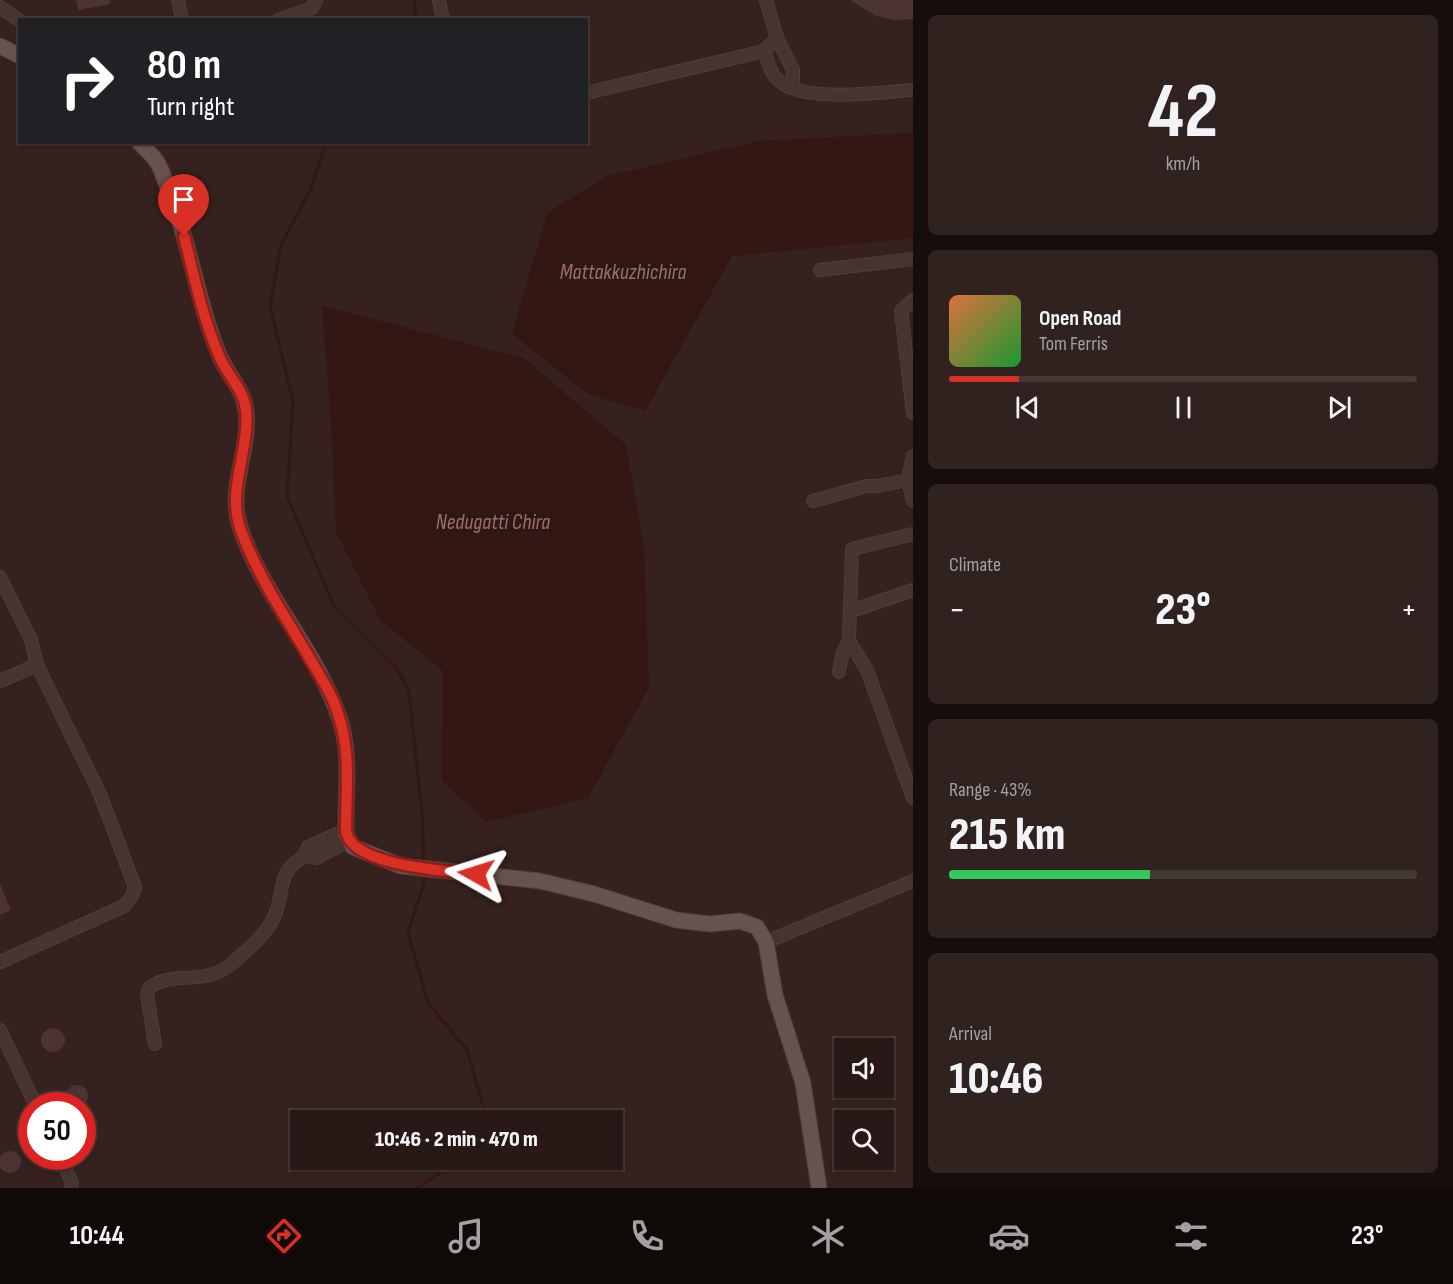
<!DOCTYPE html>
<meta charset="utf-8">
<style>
body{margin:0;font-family:"Sofia Sans Condensed",sans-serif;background:#30221f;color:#f1f3f6;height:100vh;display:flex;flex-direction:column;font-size:22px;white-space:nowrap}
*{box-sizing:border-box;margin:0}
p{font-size:20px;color:#a5a0a1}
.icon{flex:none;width:33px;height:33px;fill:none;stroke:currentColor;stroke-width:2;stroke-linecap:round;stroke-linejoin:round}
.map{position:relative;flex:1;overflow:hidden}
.sheet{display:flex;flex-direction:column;gap:15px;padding:15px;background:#160e0c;width:540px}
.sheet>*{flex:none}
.banner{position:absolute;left:18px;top:18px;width:570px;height:126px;border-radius:0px;box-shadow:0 2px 4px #0004,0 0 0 2px #443835;background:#202124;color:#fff;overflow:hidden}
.fabs{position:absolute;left:834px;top:1038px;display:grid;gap:12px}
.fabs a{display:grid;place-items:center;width:60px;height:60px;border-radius:0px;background:#281916;box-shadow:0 2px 4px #0004,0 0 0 2px #443835;font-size:30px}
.speed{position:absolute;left:18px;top:1092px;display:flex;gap:12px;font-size:30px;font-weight:700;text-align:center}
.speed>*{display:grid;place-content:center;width:78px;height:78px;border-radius:50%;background:#281916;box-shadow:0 2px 4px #0004,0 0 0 2px #443835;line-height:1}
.speed .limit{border:9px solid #d22;background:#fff;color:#111}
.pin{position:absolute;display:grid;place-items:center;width:51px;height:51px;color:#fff;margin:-62px -26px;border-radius:50% 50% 50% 0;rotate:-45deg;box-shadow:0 0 6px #0007}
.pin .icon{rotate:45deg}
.me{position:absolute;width:66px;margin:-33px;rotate:276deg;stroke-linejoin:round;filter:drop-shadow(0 0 4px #0008)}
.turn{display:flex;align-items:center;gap:21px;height:126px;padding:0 30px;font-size:27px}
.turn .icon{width:78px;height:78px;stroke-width:2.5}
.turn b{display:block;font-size:42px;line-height:51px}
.big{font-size:45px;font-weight:800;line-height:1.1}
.sheet .tile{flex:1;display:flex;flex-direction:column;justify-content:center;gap:9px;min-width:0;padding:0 21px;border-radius:9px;background:#30221f}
.sheet .dial{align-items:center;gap:0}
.dial b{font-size:78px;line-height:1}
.song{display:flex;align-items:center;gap:18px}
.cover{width:72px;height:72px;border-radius:9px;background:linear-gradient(135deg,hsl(20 70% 55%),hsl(130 70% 35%))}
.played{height:6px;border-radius:3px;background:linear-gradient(90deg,#d93025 15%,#443835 15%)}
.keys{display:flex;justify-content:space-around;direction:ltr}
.heat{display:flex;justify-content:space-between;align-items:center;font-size:33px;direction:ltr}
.charge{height:9px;border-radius:4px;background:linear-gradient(90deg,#34c759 43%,#443835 0)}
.trip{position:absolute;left:290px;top:1110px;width:333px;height:60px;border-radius:0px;background:#281916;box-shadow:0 2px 4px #0004,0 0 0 2px #443835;font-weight:800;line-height:60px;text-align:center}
.tabs{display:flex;height:96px;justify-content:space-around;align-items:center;background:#100a09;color:#a5a0a1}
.tabs .icon{width:42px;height:42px}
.tabs .on{color:#d93025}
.tabs b{font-size:27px;color:#f1f3f6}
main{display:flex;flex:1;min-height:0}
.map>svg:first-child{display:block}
.water{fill:#321712}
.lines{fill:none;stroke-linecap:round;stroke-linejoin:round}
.stream{stroke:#321712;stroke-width:3}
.building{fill:#4c3430}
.minor-casing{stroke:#4f3e3b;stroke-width:14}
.major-casing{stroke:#4f3e3b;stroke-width:17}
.minor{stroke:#463431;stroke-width:12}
.major{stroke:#66524f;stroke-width:15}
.route-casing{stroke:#8d1f18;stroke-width:15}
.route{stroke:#d93025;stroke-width:10}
.labels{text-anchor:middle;stroke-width:6;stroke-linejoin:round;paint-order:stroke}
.water-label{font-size:22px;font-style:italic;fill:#a46b62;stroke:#2a1a17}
</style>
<main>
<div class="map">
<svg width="913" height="1188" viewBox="0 0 913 1188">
<rect width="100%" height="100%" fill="#35211e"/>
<g class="water">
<polygon points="913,133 913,238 732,256 645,411 588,394 512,334 547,213 607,176 759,141"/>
<polygon points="322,306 524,358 626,445 644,550 649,687 588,798 486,822 442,780 443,671 380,620 336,532 331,420"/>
</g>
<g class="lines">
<g class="stream">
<polyline points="410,20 416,13 414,0"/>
<polyline points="326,142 311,189 281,245 270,306 293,402 287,496 333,604 397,668 409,692 422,812 424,865"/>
<polyline points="424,874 425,881 408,932 428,1003 467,1050 487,1120"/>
<polyline points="417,1188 460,1160"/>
</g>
</g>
<g class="building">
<polygon points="76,0 110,0 110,4 78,10"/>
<polygon points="850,0 913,0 913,19 896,20 876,16"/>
<polygon points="0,884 11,910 0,915"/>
<circle cx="53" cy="1040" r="12"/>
<circle cx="77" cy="1096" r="11"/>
<circle cx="10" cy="1162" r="11"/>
</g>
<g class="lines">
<defs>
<g id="minor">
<polyline points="178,0 182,20"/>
<polyline points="439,0 443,20"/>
<polyline points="766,0 777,38"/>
<polyline points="0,7 20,21"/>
<polyline points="278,20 312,8 316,0"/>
<path d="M764,51C767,58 769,67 773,74C792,106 880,92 913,90"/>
<polyline points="586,93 764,51 777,38 793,70 793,87"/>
<polyline points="820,270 913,259"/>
<polyline points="913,300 901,311 913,413"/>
<polyline points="913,456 908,480 913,501"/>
<polyline points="813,501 867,486 877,486 908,480"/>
<polyline points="913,534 852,549 849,641 867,670 913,798"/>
<polyline points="0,577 31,640 37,665 100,794 135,887 132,896 124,906 0,962"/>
<polyline points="851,611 913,590"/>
<polyline points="839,672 843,652 849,641"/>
<polyline points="0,681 37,665"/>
<polyline points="346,830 308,847 306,852 310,857 316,858 348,841"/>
<polyline points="766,942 913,881"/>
<polyline points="0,1030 36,1106"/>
<path d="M155,1044L147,995L149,988C177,968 205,989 235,961C248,949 264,936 272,921C288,892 272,873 307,855"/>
<polyline points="60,1156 72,1183 71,1188"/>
</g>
<g id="major">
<polyline points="0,46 20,56"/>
<path d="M139,142C144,148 150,153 155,159C161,166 164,179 168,188C190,242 197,302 220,357C228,375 243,389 246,410C251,449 227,488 240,527C262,595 316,649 339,717C352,753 345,796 346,834L353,847L401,866L540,881L594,894L676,920L710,924L740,921L757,927L766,942L775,995L803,1083L819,1188"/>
</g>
</defs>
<use href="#minor" class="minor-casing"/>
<use href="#major" class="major-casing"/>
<use href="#minor" class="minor"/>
<use href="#major" class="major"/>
</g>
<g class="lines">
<defs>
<path id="route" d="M184,236C194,276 203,319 220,358C228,376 244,390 246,410C250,449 227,489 240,528C257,576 288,620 313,664C323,681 334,698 339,717C351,753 346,794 346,830C349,866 447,871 476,874"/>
</defs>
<use href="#route" class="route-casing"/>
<use href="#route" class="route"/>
</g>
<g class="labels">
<g class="water-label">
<text x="623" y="279">Mattakkuzhichira</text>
<text x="493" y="529">Nedugatti Chira</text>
</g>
</g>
</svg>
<div class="fabs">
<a><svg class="icon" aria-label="sound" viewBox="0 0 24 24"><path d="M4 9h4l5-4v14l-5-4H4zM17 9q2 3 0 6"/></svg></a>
<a><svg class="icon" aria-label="search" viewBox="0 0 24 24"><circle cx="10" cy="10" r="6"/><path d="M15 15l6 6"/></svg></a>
</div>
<div class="speed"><div class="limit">50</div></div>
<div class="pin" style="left:184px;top:236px;background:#d93025"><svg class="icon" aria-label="arrive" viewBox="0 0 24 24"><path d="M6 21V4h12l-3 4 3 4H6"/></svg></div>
<svg class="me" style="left:476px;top:874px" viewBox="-20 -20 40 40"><path d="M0-17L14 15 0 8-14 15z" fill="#d93025" stroke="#fff" stroke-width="4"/></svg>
<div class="trip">10:46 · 2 min · 470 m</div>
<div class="banner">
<div class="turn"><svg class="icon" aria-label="right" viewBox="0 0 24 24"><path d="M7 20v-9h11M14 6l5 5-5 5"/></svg><div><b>80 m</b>Turn right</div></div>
</div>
</div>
<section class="sheet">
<div class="tile dial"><b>42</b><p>km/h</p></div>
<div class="tile">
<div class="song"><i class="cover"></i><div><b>Open Road</b><p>Tom Ferris</p></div></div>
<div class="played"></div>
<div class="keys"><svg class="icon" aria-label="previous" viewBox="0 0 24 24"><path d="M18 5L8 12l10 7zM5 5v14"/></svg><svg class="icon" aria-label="pause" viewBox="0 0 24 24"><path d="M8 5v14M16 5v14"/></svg><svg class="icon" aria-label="next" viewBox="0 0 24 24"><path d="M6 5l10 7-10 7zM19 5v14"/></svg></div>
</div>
<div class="tile"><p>Climate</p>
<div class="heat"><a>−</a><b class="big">23°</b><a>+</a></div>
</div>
<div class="tile"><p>Range · 43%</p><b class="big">215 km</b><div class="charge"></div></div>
<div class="tile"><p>Arrival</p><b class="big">10:46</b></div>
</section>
</main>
<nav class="tabs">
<b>10:44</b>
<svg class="icon on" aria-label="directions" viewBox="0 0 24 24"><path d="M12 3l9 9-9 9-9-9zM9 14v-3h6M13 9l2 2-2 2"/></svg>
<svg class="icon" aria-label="music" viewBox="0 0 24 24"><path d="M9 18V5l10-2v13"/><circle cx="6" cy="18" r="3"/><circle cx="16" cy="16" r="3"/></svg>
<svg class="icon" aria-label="phone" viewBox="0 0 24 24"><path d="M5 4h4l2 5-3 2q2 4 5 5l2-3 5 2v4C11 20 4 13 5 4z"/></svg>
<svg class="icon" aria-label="climate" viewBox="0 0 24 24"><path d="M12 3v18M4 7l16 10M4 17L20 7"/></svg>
<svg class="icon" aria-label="car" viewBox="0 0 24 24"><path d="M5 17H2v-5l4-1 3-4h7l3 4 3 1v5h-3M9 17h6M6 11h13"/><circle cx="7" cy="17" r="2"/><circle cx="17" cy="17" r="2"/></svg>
<svg class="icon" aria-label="filters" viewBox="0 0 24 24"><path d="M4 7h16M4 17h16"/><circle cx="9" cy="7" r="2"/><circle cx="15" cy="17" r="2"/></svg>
<b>23°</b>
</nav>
